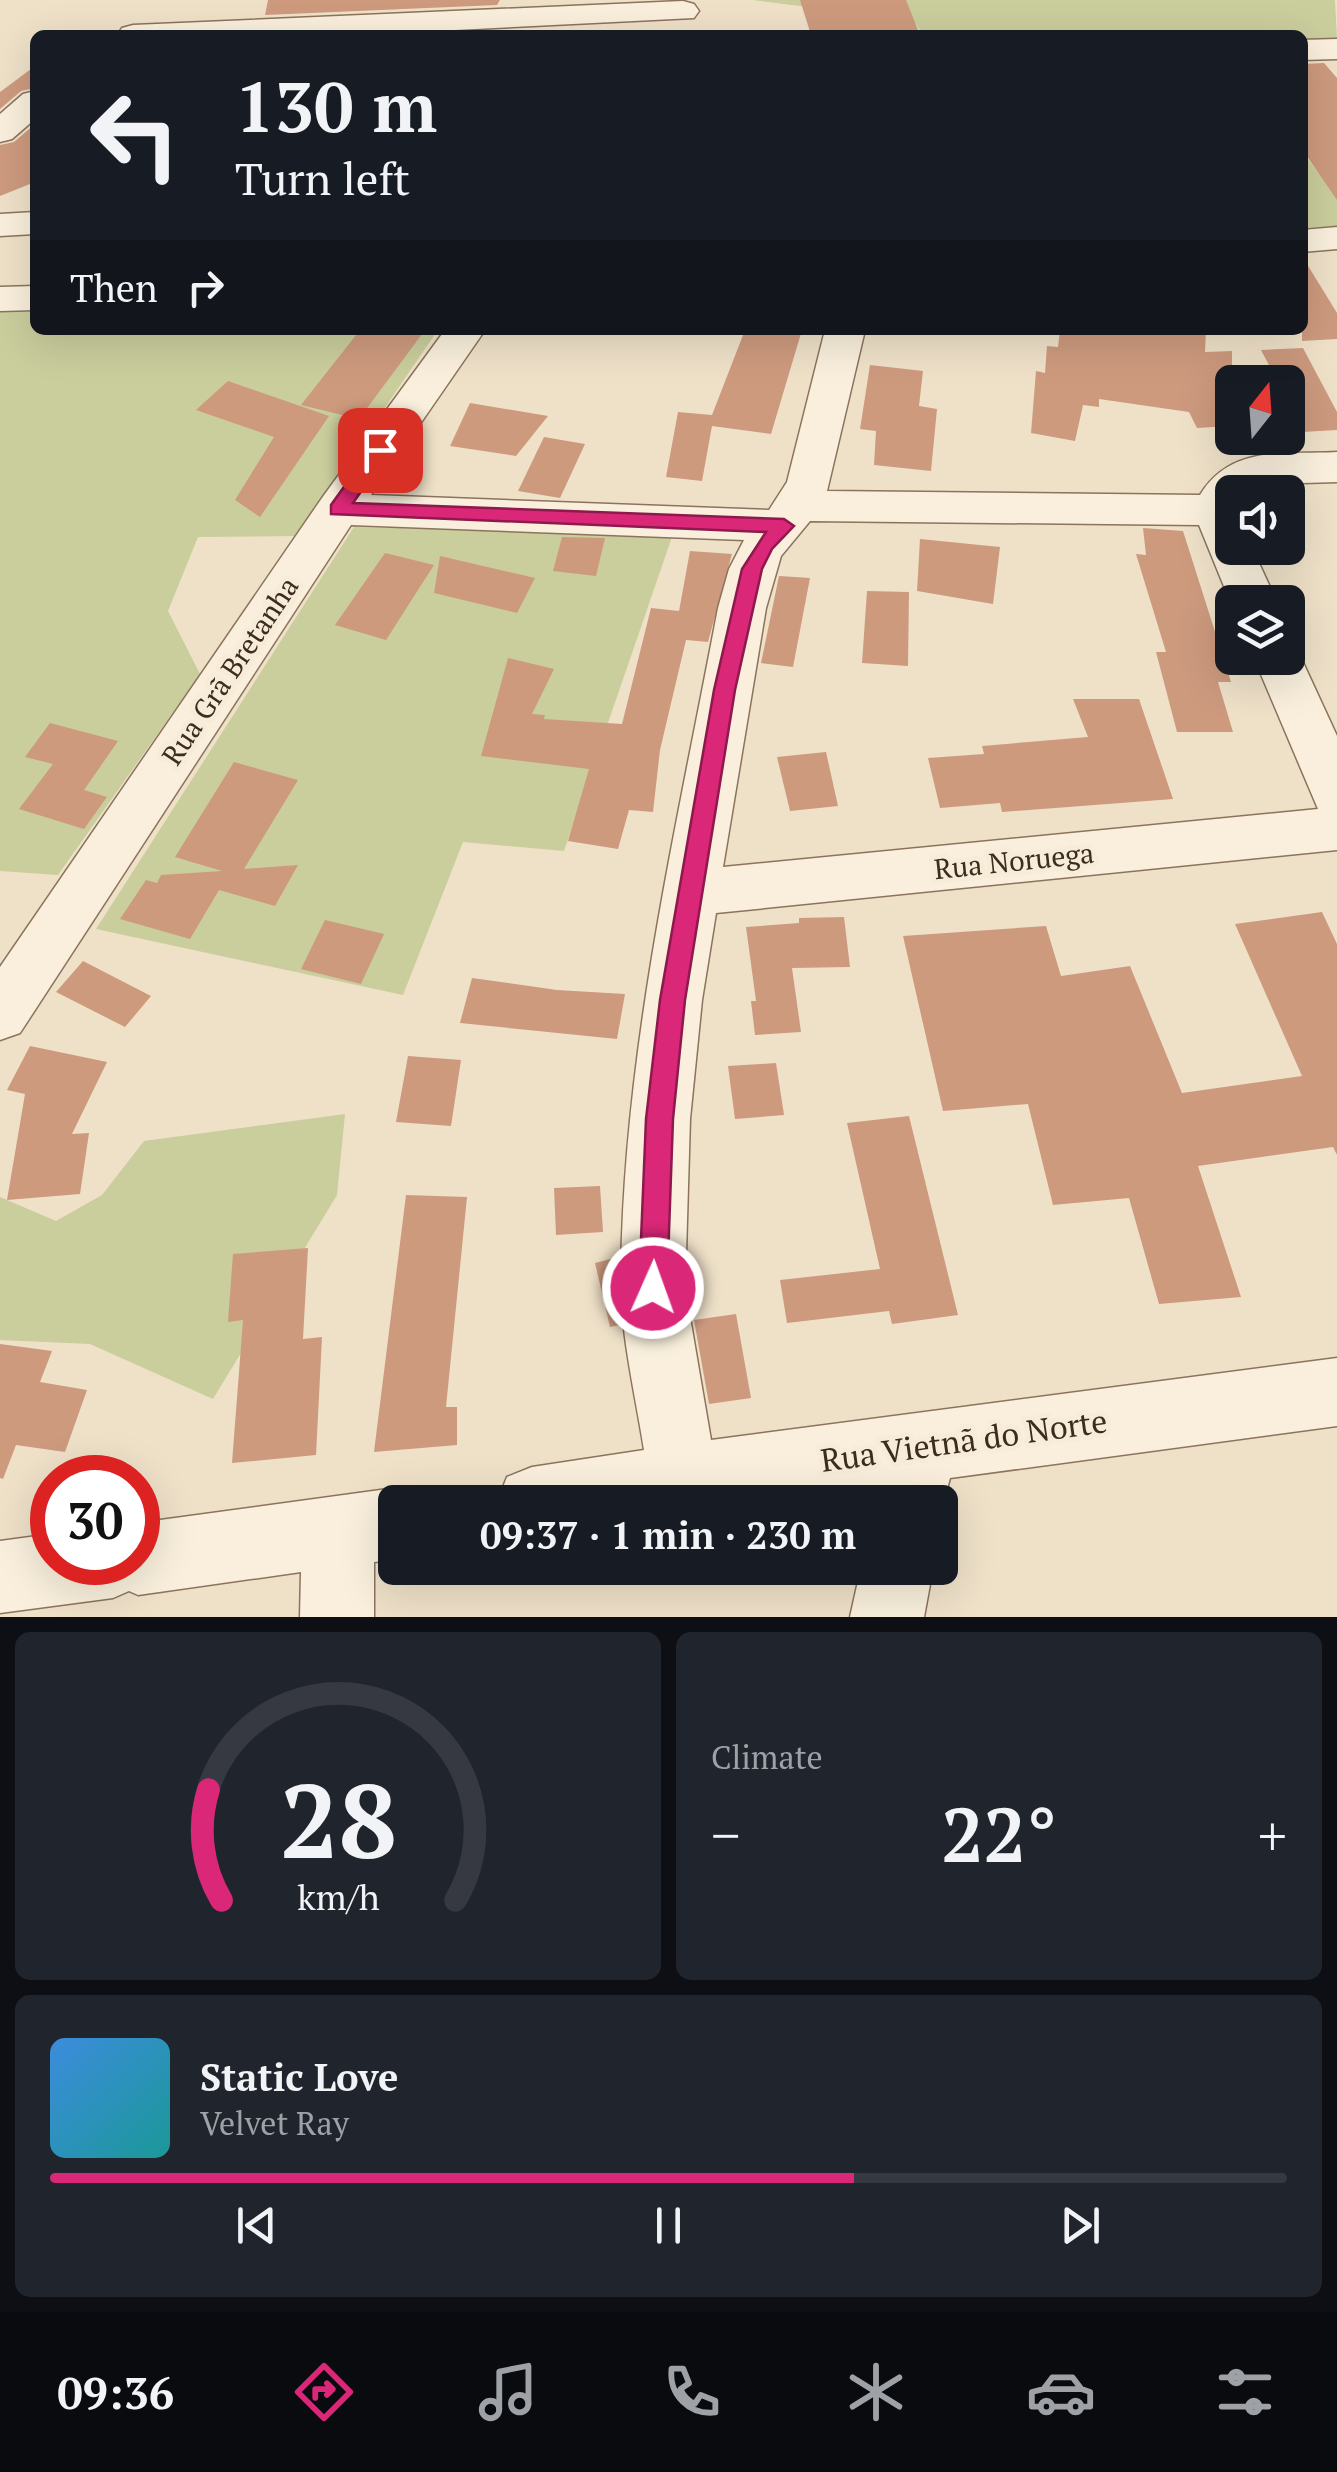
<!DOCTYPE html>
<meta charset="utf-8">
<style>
body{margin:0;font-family:"PT Serif",serif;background:#20242c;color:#f1f3f6;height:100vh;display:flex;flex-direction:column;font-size:38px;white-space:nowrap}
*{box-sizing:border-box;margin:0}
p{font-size:32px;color:#9ea1a6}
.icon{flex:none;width:55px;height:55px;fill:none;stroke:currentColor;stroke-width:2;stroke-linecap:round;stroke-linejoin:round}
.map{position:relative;height:1617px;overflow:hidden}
.sheet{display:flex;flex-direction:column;gap:15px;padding:15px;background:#0d0f14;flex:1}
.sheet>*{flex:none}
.guide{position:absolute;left:30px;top:30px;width:1278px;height:305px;border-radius:15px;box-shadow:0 10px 40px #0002;background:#171b24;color:#f1f3f6;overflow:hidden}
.needle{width:65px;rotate:17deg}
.buttons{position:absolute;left:1215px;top:365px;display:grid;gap:20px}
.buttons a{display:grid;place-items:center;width:90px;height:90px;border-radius:15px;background:#171b24;box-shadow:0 10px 40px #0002;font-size:50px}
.speed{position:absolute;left:30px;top:1455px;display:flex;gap:20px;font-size:50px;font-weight:700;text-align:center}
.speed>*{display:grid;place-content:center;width:130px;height:130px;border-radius:50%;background:#171b24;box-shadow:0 10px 40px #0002;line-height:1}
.speed .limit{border:15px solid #d22;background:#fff;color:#111}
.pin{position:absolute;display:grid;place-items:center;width:85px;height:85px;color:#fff;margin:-42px;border-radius:20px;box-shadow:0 5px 15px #0006}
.me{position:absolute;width:110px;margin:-55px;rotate:2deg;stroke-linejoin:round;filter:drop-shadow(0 0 8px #0008)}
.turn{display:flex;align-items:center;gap:35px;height:210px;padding:0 40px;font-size:45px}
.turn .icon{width:130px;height:130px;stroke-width:2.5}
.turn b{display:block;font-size:70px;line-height:85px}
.then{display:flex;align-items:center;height:95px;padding:0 40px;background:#0003;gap:20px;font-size:38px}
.big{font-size:75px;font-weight:700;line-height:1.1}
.sheet .tile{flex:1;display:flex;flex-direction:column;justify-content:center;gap:15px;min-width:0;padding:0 35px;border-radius:15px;background:#20242c}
.sheet .dial{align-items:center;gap:0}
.dial svg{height:260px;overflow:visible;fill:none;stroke:#363941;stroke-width:7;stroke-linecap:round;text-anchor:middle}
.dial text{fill:#f1f3f6;stroke:none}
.song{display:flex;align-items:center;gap:30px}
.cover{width:120px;height:120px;border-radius:15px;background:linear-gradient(135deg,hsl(210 70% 55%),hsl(180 70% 35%))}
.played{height:10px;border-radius:5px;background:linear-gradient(90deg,#db2777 65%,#363941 65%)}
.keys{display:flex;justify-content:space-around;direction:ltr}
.heat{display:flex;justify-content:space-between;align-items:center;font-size:55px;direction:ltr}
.sheet .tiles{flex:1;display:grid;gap:15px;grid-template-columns:1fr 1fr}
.tile:last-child{grid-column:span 2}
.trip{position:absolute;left:378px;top:1485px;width:580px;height:100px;border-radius:15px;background:#171b24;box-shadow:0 10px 40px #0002;font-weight:700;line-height:100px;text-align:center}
.dock{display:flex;height:160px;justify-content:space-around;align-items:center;background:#090b0e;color:#9ea1a6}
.dock .icon{width:70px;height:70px}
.dock .current{color:#db2777}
.dock b{font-size:45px;color:#f1f3f6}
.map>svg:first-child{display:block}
.green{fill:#cacd9c}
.building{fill:#cd9a7e}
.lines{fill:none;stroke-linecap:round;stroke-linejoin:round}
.minor-casing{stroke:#8b735d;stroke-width:3}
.minor{fill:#f9efdc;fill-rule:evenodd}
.route{fill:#db2777;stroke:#8e194d;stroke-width:2.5}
.labels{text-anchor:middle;stroke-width:10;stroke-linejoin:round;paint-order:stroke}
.street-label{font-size:28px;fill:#3c2c20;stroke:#f6ecd8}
.near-street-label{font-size:32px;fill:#3c2c20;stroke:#f6ecd8}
</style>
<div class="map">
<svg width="1337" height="1617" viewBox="0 0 1337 1617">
<rect width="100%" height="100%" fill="#efe1c8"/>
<g class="green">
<polygon points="753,0 1335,0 1337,40 1303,42 1302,35 923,35 913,20"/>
<polygon points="1302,151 1323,179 1337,178 1337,226 1303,228"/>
<polygon points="35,309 35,330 438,330 297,536 198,537 168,611 200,674 58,875 0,871 0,310"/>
<polygon points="354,527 673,534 564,851 463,842 403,995 96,929"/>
<polygon points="345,1114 337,1195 213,1399 90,1344 0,1340 0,1197 56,1221 102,1195 144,1141"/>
</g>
<g class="building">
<polygon points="268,0 500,0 497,5 265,15"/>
<polygon points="800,0 906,0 920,35 811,35"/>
<polygon points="1324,63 1337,78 1337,200 1302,149 1302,64"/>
<polygon points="35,66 35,88 21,91 0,109 0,92"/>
<polygon points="35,124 35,182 0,196 0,145 14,142"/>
<polygon points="1302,256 1337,313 1337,339 1302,341"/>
<polygon points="360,330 425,330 359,419 301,405"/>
<polygon points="745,330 802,330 771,434 712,426 702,481 666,477 678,412 712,415"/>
<polygon points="1060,330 1206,330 1205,352 1232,351 1232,426 1197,428 1189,412 1099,399 1099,407 1083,405 1075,441 1031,433 1036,371 1045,373 1047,346 1058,347"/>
<polygon points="1303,348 1337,412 1337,430 1302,432 1288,402 1288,382 1278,382 1261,350"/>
<polygon points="870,365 923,371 919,406 937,409 931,471 874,465 876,431 860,429"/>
<polygon points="228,381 329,416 260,517 235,500 274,437 196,410"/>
<polygon points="470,403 548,416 516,456 450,446"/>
<polygon points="544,437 585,444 560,498 518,491"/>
<polygon points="1143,528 1183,531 1231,682 1218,682 1233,732 1177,732 1156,652 1166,652 1136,554 1146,555"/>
<polygon points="562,537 605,538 596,576 553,571"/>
<polygon points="920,539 1000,547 993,604 917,591"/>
<polygon points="690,551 732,554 708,642 686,640 660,750 653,812 629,810 618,849 568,841 589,769 481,756 508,658 554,669 532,714 545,715 544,719 622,724 651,608 679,611"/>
<polygon points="385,553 434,565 386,640 335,625"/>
<polygon points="440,556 535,578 517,613 434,593"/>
<polygon points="779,576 810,578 793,667 761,663"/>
<polygon points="867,591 909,592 908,666 862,663"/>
<polygon points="1073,699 1139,699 1173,799 1002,812 1000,803 940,808 928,758 984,754 982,746 1088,737"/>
<polygon points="50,723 118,741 84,790 107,797 84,829 19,809 53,764 25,757"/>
<polygon points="826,752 838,806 790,811 777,757"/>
<polygon points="234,762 298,780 244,869 298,865 275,906 219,890 190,939 120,919 146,880 157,883 161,875 222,871 175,857"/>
<polygon points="1322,912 1337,944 1337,1155 1333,1147 1198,1166 1241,1297 1159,1304 1129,1198 1053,1205 1028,1104 943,1111 903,936 1046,926 1061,976 1130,966 1182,1093 1302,1076 1235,924"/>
<polygon points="844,917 850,967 792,968 801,1032 755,1035 751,1001 756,1001 746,927 799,923 799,918"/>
<polygon points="325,920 384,934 361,984 301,969"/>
<polygon points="83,961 151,996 125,1027 56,992"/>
<polygon points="472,978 557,990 625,994 617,1039 460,1023"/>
<polygon points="30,1046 107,1062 72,1134 89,1133 80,1194 7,1200 25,1094 7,1090"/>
<polygon points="408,1056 461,1060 451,1126 396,1122"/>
<polygon points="776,1063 784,1115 735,1119 728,1066"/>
<polygon points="909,1116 958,1315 892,1324 889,1311 787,1323 780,1280 880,1269 847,1123"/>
<polygon points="600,1186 603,1232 556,1235 554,1188"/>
<polygon points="406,1195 467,1197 446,1407 457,1407 457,1445 374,1452"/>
<polygon points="308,1248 303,1339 322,1337 316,1455 232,1463 243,1320 228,1322 233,1254"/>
<polygon points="618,1257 620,1325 610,1327 595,1263"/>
<polygon points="736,1314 751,1398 709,1404 694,1320"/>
<polygon points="0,1344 52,1351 40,1382 87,1390 65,1452 16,1445 3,1479 0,1478"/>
</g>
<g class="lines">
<defs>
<g id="minor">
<polygon points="683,1 694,4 699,11 694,18 355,35 117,35 122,28 133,25"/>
<polygon points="1337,39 1337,59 1302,60 1302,40"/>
<polygon points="35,91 35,119 12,139 0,142 0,114 23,94"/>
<polygon points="35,212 35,234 0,236 0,214"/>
<polygon points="1337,227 1337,249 1302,252 1302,230"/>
<polygon points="35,286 35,310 0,311 0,287"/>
<path d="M445,330H485L371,495L769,510L787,482L825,330H865L827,491L1200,495C1231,444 1285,455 1337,452V482L1270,484L1246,492H1232V548H1252L1277,602H1232V606L1199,525L810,521L781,556L766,608L723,867L1318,809L1254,658H1288V643L1295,645L1337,736V850L716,913L702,1000L690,1119L685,1288L711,1440L1337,1358V1426L950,1478L940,1515V1502H875L878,1488L768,1502H497L507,1477L532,1467L644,1450C636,1398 621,1336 621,1284C622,1055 676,832 718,608L729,569L744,540L351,525L20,1033L0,1040V967L322,498Z"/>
<polygon points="395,1488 422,1502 395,1502 395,1560 374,1562 374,1617 300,1617 301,1572 138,1595 129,1591 113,1598 0,1613 0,1541 52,1534 52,1562 138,1562 138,1523"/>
<polygon points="861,1568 933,1568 924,1617 850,1617"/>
</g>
</defs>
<use href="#minor" class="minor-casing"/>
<use href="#minor" class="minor"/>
</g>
<polygon class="route" points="380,443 390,450 353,503 784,519 794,526 772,549 762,569 735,690 685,1000 673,1119 667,1288 663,1298 653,1302 643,1298 639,1288 646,1119 660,1000 714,690 742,569 766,532 331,514 331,505 374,445"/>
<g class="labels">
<g class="street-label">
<text transform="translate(230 671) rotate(-56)" y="10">Rua Grã Bretanha</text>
<text transform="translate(1014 861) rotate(-6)" y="10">Rua Noruega</text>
</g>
<g class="near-street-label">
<text transform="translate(964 1441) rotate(-8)" y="11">Rua Vietnã do Norte</text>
</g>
</g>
</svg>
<div class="buttons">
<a><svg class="needle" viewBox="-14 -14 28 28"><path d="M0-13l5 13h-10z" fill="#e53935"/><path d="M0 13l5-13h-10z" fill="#9ea1a6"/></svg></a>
<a><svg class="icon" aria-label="sound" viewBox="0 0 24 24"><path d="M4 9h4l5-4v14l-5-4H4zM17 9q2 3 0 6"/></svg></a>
<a><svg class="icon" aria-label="layers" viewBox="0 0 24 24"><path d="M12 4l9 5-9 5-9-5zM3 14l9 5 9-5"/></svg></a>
</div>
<div class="speed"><div class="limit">30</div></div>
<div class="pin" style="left:380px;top:450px;background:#d93025"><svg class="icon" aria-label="arrive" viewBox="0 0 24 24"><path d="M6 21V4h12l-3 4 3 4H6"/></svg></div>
<svg class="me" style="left:653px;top:1288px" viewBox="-20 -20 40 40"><circle r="17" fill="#db2777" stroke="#fff" stroke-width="3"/><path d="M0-11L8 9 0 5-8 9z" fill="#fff"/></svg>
<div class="trip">09:37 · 1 min · 230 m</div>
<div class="guide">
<div class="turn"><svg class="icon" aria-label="left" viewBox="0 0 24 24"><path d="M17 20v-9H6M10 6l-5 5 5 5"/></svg><div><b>130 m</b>Turn left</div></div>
<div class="then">Then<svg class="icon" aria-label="right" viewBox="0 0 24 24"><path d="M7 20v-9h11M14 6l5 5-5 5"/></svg></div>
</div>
</div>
<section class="sheet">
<div class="tiles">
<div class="tile dial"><svg viewBox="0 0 100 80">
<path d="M14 69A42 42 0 1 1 86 69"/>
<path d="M14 69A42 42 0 0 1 10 35" stroke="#db2777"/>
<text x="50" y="56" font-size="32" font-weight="700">28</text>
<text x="50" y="72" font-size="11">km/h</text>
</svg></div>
<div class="tile"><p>Climate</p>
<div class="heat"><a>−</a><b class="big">22°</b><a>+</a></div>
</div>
<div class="tile">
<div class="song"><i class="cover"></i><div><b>Static Love</b><p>Velvet Ray</p></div></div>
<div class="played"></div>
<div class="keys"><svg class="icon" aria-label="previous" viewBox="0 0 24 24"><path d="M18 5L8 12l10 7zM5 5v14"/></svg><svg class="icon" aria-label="pause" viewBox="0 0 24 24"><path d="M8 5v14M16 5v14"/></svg><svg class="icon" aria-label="next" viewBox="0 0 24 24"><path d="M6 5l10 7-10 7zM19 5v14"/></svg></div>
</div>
</div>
</section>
<nav class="dock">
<b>09:36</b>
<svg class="icon current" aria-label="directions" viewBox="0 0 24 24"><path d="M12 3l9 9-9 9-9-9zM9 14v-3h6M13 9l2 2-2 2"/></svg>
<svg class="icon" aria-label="music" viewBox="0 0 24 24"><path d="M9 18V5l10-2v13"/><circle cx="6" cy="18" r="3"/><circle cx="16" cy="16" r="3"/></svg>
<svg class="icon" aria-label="phone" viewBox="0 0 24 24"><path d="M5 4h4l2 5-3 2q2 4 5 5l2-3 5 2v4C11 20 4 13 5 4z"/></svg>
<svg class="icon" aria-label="climate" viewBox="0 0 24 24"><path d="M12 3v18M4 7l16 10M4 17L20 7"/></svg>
<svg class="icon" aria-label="car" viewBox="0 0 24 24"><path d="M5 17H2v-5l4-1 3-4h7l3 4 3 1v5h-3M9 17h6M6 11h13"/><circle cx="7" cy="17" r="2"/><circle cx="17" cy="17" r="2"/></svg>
<svg class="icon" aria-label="filters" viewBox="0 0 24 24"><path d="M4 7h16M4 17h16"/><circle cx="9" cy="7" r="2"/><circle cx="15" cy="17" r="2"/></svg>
</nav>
